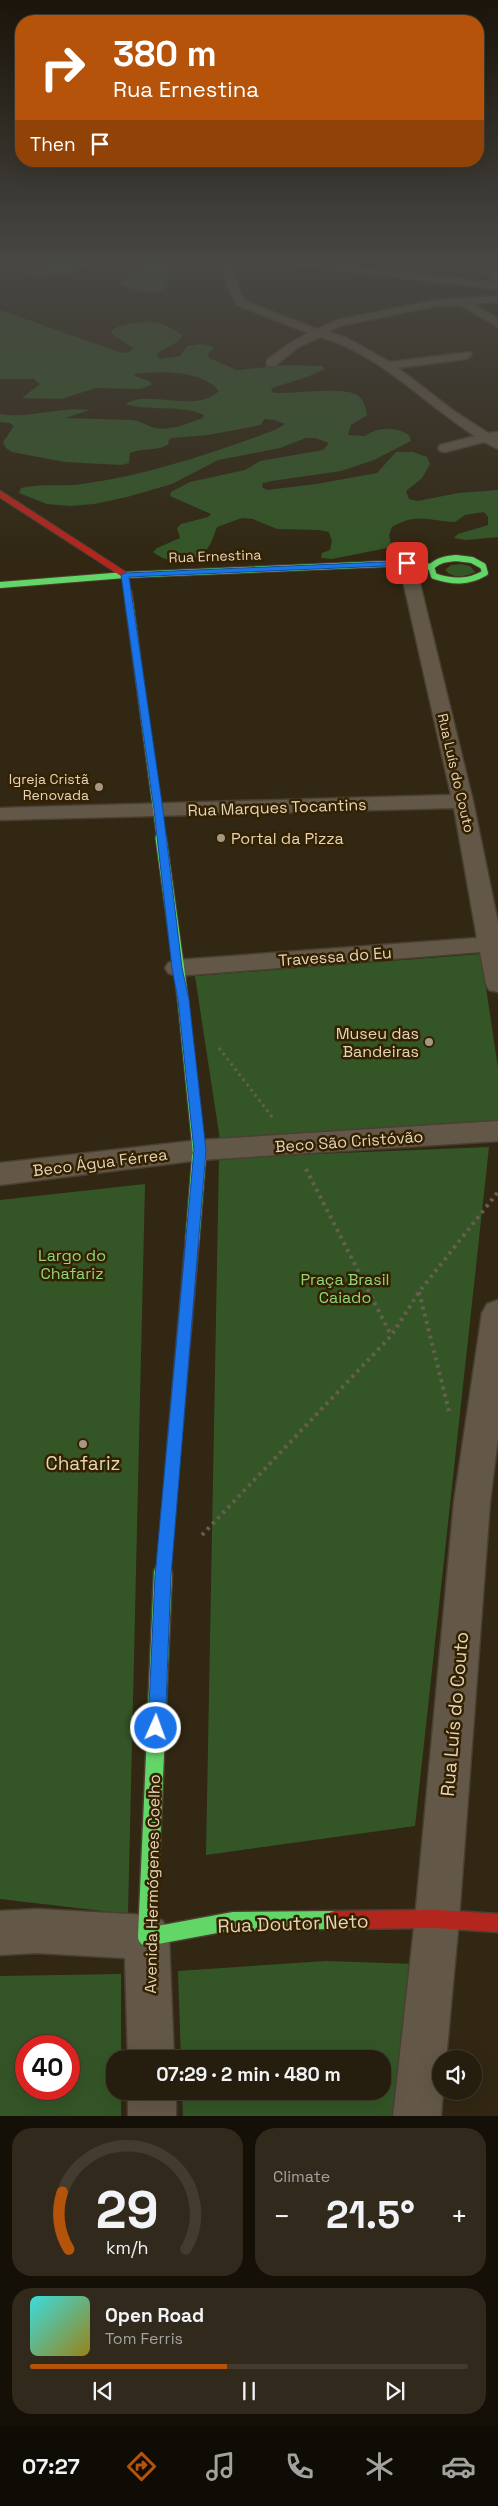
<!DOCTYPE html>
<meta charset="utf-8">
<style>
body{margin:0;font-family:"Space Grotesk",sans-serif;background:#312a1c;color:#f1f3f6;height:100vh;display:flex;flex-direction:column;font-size:19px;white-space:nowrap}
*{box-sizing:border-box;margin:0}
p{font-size:16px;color:#a3a29e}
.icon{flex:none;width:28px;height:28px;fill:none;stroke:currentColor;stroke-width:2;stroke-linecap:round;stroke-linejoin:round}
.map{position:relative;height:2116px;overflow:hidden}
.panel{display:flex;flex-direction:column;gap:12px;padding:12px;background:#141008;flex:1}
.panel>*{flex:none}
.hud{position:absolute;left:15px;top:15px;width:469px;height:152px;border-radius:20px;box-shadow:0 5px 20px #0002,0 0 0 1px #423b2e;background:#b45309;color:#fff;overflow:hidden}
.tools{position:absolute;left:432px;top:2050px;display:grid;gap:10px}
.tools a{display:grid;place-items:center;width:50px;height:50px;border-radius:50%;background:#251d0e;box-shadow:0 5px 20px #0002,0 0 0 1px #423b2e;font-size:25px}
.speed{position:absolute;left:15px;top:2035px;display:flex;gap:10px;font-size:25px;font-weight:700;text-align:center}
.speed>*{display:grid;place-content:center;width:65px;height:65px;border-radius:50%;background:#251d0e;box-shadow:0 5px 20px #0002,0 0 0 1px #423b2e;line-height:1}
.speed .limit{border:8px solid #d22;background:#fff;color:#111}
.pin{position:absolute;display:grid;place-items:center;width:42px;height:42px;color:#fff;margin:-21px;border-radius:10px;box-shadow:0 2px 8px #0006}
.me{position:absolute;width:55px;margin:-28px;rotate:2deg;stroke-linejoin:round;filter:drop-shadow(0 0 4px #0008)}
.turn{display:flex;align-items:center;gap:18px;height:105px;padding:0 15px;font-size:22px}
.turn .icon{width:65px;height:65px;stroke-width:2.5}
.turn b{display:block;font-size:35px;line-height:42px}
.then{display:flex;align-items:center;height:48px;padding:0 15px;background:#0003;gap:10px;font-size:19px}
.big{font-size:38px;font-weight:800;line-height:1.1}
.panel .tile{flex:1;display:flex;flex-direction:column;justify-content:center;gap:8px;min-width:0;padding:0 18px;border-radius:20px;background:#312a1c}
.panel .dial{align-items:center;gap:0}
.dial svg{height:130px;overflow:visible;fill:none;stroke:#423b2e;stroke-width:7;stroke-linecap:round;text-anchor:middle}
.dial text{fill:#f1f3f6;stroke:none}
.song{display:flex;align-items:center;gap:15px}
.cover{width:60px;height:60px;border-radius:8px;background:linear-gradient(135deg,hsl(180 70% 55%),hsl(50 70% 35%))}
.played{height:5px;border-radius:2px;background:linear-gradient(90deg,#b45309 45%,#423b2e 45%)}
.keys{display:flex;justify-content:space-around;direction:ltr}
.heat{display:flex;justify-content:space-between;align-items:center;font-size:28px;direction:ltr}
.panel .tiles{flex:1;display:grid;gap:12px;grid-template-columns:1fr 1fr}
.tile:last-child{grid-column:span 2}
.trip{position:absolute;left:106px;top:2050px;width:285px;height:50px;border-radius:20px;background:#251d0e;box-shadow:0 5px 20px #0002,0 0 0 1px #423b2e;font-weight:800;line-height:50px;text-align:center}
.dock{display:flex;height:80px;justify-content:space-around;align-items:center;background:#0f0c06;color:#a3a29e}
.dock .icon{width:35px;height:35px}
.dock .active{color:#b45309}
.dock b{font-size:22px;color:#f1f3f6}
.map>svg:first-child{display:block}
.green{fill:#345627;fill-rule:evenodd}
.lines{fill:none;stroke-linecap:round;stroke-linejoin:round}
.street-casing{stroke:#494032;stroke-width:3}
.fast-far4-casing{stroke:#494032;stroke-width:8}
.fast-far3-casing{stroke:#494032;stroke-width:10}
.fast-far2-casing{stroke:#494032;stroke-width:13}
.fast-far1-casing{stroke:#494032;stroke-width:16}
.fast-casing{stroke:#494032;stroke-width:21}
.jam-far3-casing{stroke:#494032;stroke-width:8}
.jam-far2-casing{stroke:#494032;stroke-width:10}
.jam-far1-casing{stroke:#494032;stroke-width:16}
.jam-casing{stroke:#494032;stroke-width:21}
.path-far1{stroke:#675e4f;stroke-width:3;stroke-dasharray:2.5 4;stroke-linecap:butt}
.path{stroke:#675e4f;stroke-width:4;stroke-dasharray:3 4.5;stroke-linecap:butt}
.street{fill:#635848;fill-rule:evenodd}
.fast-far4{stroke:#63d668;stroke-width:6}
.fast-far3{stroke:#63d668;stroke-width:8}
.fast-far2{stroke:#63d668;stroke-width:11}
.fast-far1{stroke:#63d668;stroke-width:14}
.fast{stroke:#63d668;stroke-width:18}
.jam-far3{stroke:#b3261e;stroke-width:6}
.jam-far2{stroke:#b3261e;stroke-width:8}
.jam-far1{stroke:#b3261e;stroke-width:14}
.jam{stroke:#b3261e;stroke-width:18}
.route{fill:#1a73e8;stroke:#114b97}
.poi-dot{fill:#a59781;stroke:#342100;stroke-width:2}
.labels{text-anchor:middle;stroke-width:5;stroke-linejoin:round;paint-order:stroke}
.far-street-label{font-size:14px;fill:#e3d4bc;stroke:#342100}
.far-poi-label{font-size:14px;fill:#e3d4bc;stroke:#342100;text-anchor:end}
.street-label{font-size:16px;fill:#e3d4bc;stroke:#342100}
.poi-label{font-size:16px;fill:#e3d4bc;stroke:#342100;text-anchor:start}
.park-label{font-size:16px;fill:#8ed57d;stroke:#342100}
.near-poi-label{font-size:19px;fill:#e3d4bc;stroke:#342100}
.near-street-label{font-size:19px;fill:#e3d4bc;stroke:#342100}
</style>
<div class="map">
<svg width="498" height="2116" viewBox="0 0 498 2116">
<rect width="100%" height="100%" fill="#312713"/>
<g class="green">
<path d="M69,260H165L170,266L166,274L168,285C157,299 132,290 119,283V281L137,272V262C104,253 48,290 23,272L29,268Z"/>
<path d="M0,310L122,353L129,352L133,348L112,334L111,331C121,323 144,321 157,323C166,324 175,331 183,335L177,342L156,354L160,359L180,356L187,346L201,344L213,346V349L208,354L209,358L237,370L287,365L322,366L325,369L307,377L272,388L271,390L274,393C292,394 344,386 357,395C364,400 366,407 367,415L351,425L348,435L365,436C377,427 395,426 409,435L411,441L374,460L341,471L272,481L263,483L262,487L267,490L316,484L377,473L396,452H413L427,457L430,464L422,478L406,491L409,499L418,501L458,493L498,490V537L466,540L454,538L458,534L488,525V517L484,512L465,515L455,522C429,521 417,512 392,527L389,535L391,544L387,548L332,559L321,558L322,553L330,550L332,541L329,532L320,530L277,529L253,519L242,518L217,527C214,534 212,543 207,549C193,565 169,565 153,552L157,548L180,538L177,528L181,524L208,517L211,514L170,496L171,492L190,482L245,470L260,461L323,450L329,443L315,438H306L280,448L218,460L172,484L127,497L94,504L70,506L47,504L19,493L21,488C41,483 62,487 82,484C148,475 213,453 275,430L285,424L275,420L264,419L261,425L208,435L171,438L168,441L169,444C157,452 142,447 130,453L129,463L121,465L65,462L12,452L6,448L3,442L14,426L10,423L0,422V414C30,419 59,406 90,410L65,418L132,420C141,421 147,426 155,428C172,431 188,423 203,418L204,415C181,404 150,412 126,404C148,389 196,414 219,391C217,390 216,387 214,386C196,370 156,371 134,374L135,376L151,382V385L140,389L96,388L61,399L22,398L40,384L34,379H0Z"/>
<path d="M461,564L470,566L475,572C465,577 453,579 445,570L451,565Z"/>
<polygon points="481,954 498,1068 498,1122 220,1140 195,976"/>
<polygon points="489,1147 415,1826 206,1855 219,1158"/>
<polygon points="145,1184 128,1914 0,1899 0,1200"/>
<polygon points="326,1961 415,1964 392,2116 183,2116 182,2091 382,2091 382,2059 181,2059 178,1971"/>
<path d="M121,1974V2059H115V2091H121V2116H0V1976ZM26,2046H69V2089H26Z"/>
</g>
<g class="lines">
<defs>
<g id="street">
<path d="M221,260H231L237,285L245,301L317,329L337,320L436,300L498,296V302L474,304L498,319V327L460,305L436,306L340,326L328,332L345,337L390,362L470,352L472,355L466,359L398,368L454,411L488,433L498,432V449L484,442L445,452L440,451L438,448L440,445L475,436C424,404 379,353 320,337L297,348L275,366H267V360L289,344L308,333L237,305L227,285Z"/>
<polygon points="266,260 299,260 497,283 473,260 484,260 498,274 498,289 271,263"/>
<polygon points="407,558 415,563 473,801 498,923 498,992 489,990 486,984 480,952 177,976 168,973 165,968 168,963 177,960 477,938 454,808 0,820 0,808 451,795 399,563"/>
<polygon points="498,1121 498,1141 200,1160 0,1185 0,1163 200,1140"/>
<polygon points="498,1300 498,1437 490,1502 459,1919 446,2059 441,2059 441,2091 443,2091 441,2116 393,2116 415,1919 454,1502 482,1313 487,1304"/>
<polygon points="37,1909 147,1915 163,1921 169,1937 174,2059 128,2059 125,1958 37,1953 0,1955 0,1911"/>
<rect x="128" y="2091" width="48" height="25"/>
</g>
<g id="fast-far4">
<path d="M456,558L472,560L483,566L485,573C468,583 452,582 434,576L431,567C438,560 446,559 456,558Z"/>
<polyline points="0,585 125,575 407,563 431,567"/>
</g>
<polyline id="fast-far3" points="129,601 161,839"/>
<polyline id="fast-far2" points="161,838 183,1000 199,1159"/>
<g id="fast-far1">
<polyline points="192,1244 199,1157"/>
<polyline points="163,1575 175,1435"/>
</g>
<polyline id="fast" points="163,1573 147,1937 233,1921 335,1920"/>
<polyline id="jam-far3" points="0,494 125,575 128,594"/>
<polyline id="jam-far2" points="128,593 129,601"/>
<polyline id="jam-far1" points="175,1435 192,1244"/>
<polyline id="jam" points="335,1920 437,1919 498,1923"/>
</defs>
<use href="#street" class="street-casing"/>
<use href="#fast-far4" class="fast-far4-casing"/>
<use href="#fast-far3" class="fast-far3-casing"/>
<use href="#fast-far2" class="fast-far2-casing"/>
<use href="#fast-far1" class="fast-far1-casing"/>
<use href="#fast" class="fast-casing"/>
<use href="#jam-far3" class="jam-far3-casing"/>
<use href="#jam-far2" class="jam-far2-casing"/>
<use href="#jam-far1" class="jam-far1-casing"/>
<use href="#jam" class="jam-casing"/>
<polyline class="path-far1" points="219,1048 273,1118"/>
<g class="path">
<polyline points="306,1169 391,1335"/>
<polyline points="419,1292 449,1411"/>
<polyline points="202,1535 391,1336 419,1292 498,1192"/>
</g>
<use href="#street" class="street"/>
<use href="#fast-far4" class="fast-far4"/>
<use href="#fast-far3" class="fast-far3"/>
<use href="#fast-far2" class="fast-far2"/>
<use href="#fast-far1" class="fast-far1"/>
<use href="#fast" class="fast"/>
<use href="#jam-far3" class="jam-far3"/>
<use href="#jam-far2" class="jam-far2"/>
<use href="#jam-far1" class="jam-far1"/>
<use href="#jam" class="jam"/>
</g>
<linearGradient id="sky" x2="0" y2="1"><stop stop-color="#1b150a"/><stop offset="0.47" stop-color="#484744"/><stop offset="1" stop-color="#484744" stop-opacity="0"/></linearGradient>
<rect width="498" height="557" fill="url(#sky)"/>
<polygon class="route" points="407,561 410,565 129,577 163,810 182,968 189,1000 206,1150 171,1576 165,1728 162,1734 156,1737 150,1734 148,1728 155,1576 194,1150 178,1000 172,968 154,810 121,575 125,573"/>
<g class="poi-dot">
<circle cx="99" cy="787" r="5"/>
<circle cx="221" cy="838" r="5"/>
<circle cx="429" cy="1042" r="5"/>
<circle cx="83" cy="1444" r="5"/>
</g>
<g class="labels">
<g class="far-street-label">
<text transform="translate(215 556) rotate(-2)" y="5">Rua Ernestina</text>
<text transform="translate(456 773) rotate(77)" y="5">Rua Luís do Couto</text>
</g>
<g class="far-poi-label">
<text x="89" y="784">Igreja Cristã<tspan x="89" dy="16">Renovada</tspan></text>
</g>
<g class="street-label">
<text transform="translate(277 807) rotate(-2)" y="6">Rua Marques Tocantins</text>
<text transform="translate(335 956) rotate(-4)" y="6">Travessa do Eu</text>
<text transform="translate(349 1141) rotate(-4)" y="6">Beco São Cristóvão</text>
<text transform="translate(100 1162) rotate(-7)" y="6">Beco Água Férrea</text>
<text transform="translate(152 1884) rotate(-89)" y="6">Avenida Hermógenes Coelho</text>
</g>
<g class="poi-label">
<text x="231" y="844">Portal da Pizza</text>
<text x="419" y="1039" text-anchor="end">Museu das<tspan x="419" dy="18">Bandeiras</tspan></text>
</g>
<g class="park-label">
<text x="72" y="1261">Largo do<tspan x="72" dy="18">Chafariz</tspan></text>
<text x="345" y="1285">Praça Brasil<tspan x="345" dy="18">Caiado</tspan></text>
</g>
<g class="near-poi-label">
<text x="83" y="1470">Chafariz</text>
</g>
<g class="near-street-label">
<text transform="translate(454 1714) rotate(-85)" y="7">Rua Luís do Couto</text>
<text transform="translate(293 1923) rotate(-2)" y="7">Rua Doutor Neto</text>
</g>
</g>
</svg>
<div class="tools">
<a><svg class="icon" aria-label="sound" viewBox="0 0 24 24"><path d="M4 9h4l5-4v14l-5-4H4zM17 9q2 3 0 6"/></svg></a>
</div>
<div class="speed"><div class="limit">40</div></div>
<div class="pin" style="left:407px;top:563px;background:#d93025"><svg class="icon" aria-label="arrive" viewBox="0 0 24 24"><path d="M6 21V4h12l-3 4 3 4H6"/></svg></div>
<svg class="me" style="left:156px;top:1728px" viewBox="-20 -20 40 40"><circle r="17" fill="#1a73e8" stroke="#fff" stroke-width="3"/><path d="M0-11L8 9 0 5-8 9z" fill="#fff"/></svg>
<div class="trip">07:29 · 2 min · 480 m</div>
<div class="hud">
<div class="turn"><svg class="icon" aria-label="right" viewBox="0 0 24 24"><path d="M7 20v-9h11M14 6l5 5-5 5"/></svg><div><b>380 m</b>Rua Ernestina</div></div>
<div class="then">Then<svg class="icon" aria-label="arrive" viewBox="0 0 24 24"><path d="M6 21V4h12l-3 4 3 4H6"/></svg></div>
</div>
</div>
<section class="panel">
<div class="tiles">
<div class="tile dial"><svg viewBox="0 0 100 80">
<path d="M14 69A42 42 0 1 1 86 69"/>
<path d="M14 69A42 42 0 0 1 10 34" stroke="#b45309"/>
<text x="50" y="56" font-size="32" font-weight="700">29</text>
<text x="50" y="72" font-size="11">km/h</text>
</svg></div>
<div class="tile"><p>Climate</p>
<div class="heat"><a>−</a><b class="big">21.5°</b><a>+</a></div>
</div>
<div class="tile">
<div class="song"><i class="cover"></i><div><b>Open Road</b><p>Tom Ferris</p></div></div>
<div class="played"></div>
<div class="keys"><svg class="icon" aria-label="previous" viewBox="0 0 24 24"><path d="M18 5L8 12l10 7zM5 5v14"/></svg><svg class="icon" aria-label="pause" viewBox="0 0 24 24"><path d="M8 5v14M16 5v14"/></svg><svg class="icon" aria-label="next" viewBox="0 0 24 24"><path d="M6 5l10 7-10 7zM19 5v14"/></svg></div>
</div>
</div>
</section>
<nav class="dock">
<b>07:27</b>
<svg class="icon active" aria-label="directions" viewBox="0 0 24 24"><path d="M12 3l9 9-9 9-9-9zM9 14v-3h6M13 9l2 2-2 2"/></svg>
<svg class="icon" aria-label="music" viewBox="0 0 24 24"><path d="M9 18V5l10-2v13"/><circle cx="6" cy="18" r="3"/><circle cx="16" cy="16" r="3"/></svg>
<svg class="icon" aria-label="phone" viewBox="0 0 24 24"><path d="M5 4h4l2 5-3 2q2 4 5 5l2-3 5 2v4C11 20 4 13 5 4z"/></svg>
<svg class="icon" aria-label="climate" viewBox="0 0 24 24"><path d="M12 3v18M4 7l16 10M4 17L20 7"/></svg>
<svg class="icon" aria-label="car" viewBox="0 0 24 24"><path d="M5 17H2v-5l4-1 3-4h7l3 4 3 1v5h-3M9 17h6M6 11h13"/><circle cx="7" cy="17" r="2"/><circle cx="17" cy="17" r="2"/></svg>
</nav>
